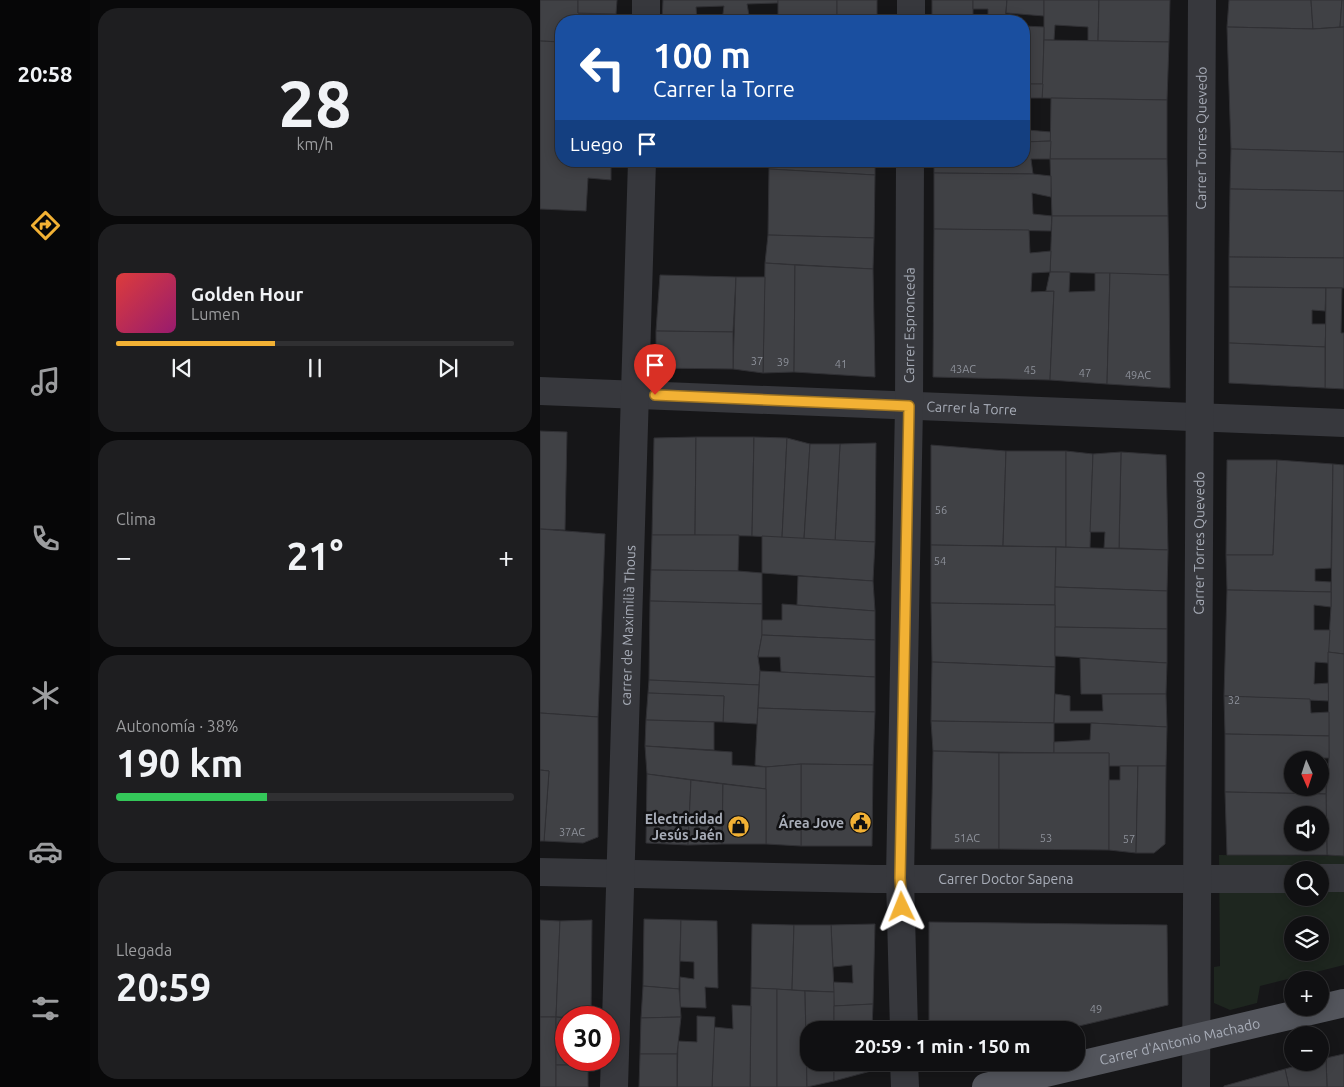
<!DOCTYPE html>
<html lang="es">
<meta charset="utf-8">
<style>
body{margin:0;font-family:Ubuntu,sans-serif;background:#1e1e20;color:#f1f3f6;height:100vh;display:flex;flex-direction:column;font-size:19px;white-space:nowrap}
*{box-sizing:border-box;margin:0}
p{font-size:16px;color:#9c9d9f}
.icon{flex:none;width:28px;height:28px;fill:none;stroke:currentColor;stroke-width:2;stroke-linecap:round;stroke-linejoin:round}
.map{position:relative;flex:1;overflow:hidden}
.drawer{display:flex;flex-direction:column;gap:8px;padding:8px;background:#09090a;width:450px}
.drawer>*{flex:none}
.guide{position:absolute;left:15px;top:15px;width:475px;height:152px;border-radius:20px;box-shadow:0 2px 12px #0003,0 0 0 1px #303032;background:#1a4fa0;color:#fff;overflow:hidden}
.needle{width:32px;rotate:177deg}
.fabs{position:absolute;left:744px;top:751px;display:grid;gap:10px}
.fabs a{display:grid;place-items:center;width:45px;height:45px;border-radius:50%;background:#101012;box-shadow:0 2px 12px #0003,0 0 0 1px #303032;font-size:25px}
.speed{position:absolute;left:15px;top:1006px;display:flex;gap:10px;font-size:25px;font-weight:700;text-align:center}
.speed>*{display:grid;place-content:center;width:65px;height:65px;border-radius:50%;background:#101012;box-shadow:0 2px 12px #0003,0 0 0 1px #303032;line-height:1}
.speed .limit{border:8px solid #d22;background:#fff;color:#111}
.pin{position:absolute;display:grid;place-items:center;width:42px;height:42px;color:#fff;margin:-51px -21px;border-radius:50% 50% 50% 0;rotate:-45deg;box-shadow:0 0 5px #0007}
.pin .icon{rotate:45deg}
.me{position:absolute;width:55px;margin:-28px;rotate:358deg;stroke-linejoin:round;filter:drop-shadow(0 0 4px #0008)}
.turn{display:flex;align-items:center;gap:18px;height:105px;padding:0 15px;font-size:22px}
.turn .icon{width:65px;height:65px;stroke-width:2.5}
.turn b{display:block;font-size:35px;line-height:42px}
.then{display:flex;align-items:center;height:48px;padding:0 15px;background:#0003;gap:10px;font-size:19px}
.big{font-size:38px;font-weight:700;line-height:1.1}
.drawer .tile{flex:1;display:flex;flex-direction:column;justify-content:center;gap:8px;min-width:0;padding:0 18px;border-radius:20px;background:#1e1e20}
.drawer .dial{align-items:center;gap:0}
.dial b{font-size:65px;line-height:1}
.song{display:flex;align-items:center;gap:15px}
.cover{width:60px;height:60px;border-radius:8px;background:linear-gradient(135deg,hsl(0 70% 55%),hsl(320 70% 35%))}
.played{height:5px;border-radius:2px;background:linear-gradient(90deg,#f2b134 40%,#303032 40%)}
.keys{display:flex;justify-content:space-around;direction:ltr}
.heat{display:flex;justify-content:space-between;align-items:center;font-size:28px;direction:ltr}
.charge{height:8px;border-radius:4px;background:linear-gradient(90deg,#34c759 38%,#303032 0)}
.trip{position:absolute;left:260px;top:1021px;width:285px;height:50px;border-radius:20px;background:#101012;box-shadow:0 2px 12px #0003,0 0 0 1px #303032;font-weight:700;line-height:50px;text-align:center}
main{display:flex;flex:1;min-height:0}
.tabs{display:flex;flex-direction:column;width:90px;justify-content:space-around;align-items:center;background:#060607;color:#9c9d9f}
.tabs .icon{width:35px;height:35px}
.tabs .on{color:#f2b134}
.tabs b{font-size:22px;color:#f1f3f6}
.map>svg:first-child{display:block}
.green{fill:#1e261f;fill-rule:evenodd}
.building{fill:#404145;stroke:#303034;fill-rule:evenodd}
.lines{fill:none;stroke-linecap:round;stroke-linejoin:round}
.minor{stroke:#37383d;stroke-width:28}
.major{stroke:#53555c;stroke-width:28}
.route-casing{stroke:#9d7322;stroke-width:12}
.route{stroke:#f2b134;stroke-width:9}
.labels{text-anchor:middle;stroke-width:5;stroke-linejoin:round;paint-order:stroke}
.number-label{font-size:11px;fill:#8e929b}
.street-label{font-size:14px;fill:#a8adb8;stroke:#111113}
.poi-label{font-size:14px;font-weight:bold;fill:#a8adb8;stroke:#111113;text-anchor:end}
</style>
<main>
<nav class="tabs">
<b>20:58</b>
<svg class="icon on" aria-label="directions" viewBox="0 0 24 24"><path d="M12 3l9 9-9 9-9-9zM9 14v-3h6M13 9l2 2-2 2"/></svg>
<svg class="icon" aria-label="music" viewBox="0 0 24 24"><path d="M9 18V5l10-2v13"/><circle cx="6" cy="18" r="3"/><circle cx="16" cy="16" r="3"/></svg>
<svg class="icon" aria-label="phone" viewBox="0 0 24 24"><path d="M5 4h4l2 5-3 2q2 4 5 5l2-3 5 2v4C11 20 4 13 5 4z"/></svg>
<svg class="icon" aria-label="climate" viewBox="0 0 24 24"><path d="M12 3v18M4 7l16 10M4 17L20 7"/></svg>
<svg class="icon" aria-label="car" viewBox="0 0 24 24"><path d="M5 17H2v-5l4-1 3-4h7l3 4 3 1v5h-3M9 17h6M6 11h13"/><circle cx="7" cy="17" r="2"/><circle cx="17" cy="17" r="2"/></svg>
<svg class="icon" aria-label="filters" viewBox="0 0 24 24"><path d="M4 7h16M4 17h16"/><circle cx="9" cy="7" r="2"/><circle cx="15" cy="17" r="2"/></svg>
</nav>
<section class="drawer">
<div class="tile dial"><b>28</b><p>km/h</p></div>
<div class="tile">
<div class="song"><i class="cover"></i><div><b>Golden Hour</b><p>Lumen</p></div></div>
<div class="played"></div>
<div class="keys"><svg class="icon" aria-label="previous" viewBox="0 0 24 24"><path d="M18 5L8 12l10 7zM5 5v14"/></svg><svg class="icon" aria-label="pause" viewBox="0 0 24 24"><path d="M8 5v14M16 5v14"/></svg><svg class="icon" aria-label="next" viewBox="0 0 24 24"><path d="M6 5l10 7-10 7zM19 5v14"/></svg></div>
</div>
<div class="tile"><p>Clima</p>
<div class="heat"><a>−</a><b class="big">21°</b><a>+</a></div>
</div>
<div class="tile"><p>Autonomía · 38%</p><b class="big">190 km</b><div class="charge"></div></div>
<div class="tile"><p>Llegada</p><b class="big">20:59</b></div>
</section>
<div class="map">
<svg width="804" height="1087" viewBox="0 0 804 1087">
<rect width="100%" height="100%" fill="#161618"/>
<path class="green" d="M679,855L804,856V965L720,986L717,1003L690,1010L674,1003V967L680,966ZM752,870H780V898H752ZM752,925H780V952H752Z"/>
<g class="building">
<polygon points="0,0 38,0 38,13 76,14 75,21 21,21 21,42 0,41"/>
<polygon points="38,0 77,0 76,14 38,13"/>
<polygon points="123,0 238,0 238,3 207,4 210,21 182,21 184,6 156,7 157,21 122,21"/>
<rect x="238" y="0" width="59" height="21"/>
<rect x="297" y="0" width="40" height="21"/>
<rect x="392" y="0" width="41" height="21"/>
<polygon points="433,0 467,0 465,21 448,21 448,9 433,9"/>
<polygon points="467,0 504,0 504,16 466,13"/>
<polygon points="504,0 559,0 558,41 548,41 548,27 515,25 514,40 504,40"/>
<polygon points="559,0 630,0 629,42 558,41"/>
<polygon points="689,0 771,0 773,29 687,27"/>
<polygon points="771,0 802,0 800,27 773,29"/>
<polygon points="802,0 804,0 804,27 800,27"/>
<polygon points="484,26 504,27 503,84 484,84"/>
<polygon points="687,27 773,29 804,27 804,152 691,149"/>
<polygon points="504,40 629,42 627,100 502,98"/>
<polygon points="0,41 21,42 21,161 71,161 71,180 48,178 46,211 0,209"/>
<polygon points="484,84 503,84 502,98 485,98 487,130 511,132 511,141 484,142"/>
<polygon points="511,98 627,100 627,159 510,159"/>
<polygon points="511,141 510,159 491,159 493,174 394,173 394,161 484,161 484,142"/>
<polygon points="691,149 804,152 804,191 690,189"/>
<polygon points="510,159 627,159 628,216 512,216"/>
<polygon points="230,161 335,161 335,175 229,169"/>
<polygon points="229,169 335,175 334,238 228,235"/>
<polygon points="394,173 493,174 511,176 511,197 492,193 493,214 512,216 511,231 394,229"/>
<polygon points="690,189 804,191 804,258 689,257"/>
<polygon points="512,216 628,216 629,275 510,272"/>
<polygon points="394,229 489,230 490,253 511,251 510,272 492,273 491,292 514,291 510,380 393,377"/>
<polygon points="228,235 334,238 333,269 225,263"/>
<polygon points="689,257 804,258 804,288 689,287"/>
<polygon points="225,263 255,265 254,372 223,373"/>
<polygon points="255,265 333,269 335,377 254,372"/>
<polygon points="510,272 530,272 529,292 555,291 555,273 570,273 567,384 510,380 514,291 506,291"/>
<polygon points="570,273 629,275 630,388 567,384"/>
<polygon points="120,275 196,277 193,332 116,331"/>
<polygon points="196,277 225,277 223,373 193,369"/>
<polygon points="689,287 786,288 785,311 772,310 772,324 786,324 785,347 689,343"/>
<polygon points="786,288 802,288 801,333 804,333 804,389 785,388"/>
<polygon points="116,331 193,332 193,369 116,368"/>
<polygon points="689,343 785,347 785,388 689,383"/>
<polygon points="0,431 27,432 25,530 0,529"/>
<polygon points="156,437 155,535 112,535 114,438"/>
<polygon points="156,437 214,437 212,536 155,535"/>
<polygon points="214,437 247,438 242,538 212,536"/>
<polygon points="247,438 270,444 264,539 242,538"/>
<polygon points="336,443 335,542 295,541 300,444"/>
<polygon points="270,444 300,444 295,541 264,539"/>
<polygon points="391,445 466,451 463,546 391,545"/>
<polygon points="466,451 526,451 526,547 463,546"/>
<polygon points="526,451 553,454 550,548 526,547"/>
<polygon points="581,452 626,455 628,550 579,548"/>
<polygon points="581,452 579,548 564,548 565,532 550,532 553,454"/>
<polygon points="687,460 737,460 733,555 686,555"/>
<polygon points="737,460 793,464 791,568 775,569 775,581 791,582 791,592 687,590 686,555 733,555"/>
<polygon points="793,464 804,465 804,654 788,652 791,607"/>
<polygon points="0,529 65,534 58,717 0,713"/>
<polygon points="112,535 199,535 198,571 111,570"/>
<polygon points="222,536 335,542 333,581 222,573"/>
<polygon points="391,545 516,547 515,605 391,603"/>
<polygon points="516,547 628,550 627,591 515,587"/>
<polygon points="111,570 198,571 222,573 222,604 110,601"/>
<polygon points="258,576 333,581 335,611 257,605"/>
<polygon points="515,587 627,591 627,629 515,627"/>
<polygon points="687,590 791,592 791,607 774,605 774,630 790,630 788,663 775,662 774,684 789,683 789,701 684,696"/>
<polygon points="110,601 222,604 222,635 218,657 220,671 219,685 109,680"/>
<polygon points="391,603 515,605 515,667 392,662"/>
<polygon points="242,604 335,611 335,640 222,635 222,620 242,620"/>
<polygon points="515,627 627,629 627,663 515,656"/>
<polygon points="222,635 335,640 335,677 241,672 240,657 218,657"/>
<polygon points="788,652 804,654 804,856 787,855 786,794 789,758"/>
<polygon points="540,658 627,663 626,694 541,694"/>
<polygon points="392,662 515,667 514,723 391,721"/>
<polygon points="220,671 335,677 335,712 218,708"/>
<polygon points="109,680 219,685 217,724 183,722 184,696 108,693"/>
<polygon points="108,693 184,696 183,722 106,720"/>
<polygon points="515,694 530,696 530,711 563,711 562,694 626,694 627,727 551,723 514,723"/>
<polygon points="684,696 770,699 771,713 789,712 789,736 685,734"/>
<polygon points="218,708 335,712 333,765 261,764 226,767 215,765"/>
<polygon points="0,713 58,717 58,837 43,843 4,841 9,771 0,770"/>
<polygon points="106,720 174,722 174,750 105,746"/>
<polygon points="391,721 514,723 514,753 393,751"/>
<polygon points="551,723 627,727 626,766 569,766 569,753 514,753 514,742 550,740"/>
<polygon points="685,734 789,736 789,758 770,758 770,760 752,760 752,788 780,788 780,781 786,782 786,794 685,792"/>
<polygon points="105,746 192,752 192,765 226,767 226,789 107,774"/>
<polygon points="393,751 459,753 459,849 391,849"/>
<polygon points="459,753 569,753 569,850 459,849"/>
<polygon points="261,764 333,765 332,846 261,846"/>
<polygon points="261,764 261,846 226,844 226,767"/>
<polygon points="580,766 598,766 596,853 569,850 569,780 580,780"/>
<polygon points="598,766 626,766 625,844 614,853 596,853"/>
<polygon points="0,770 9,771 4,841 0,841"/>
<polygon points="107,774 151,780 148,845 106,843"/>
<polygon points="151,780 183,784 182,844 148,845"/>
<polygon points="183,784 226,789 226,844 182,844"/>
<path d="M685,792L786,794L787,855H687ZM752,815H780V842H752Z"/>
<polygon points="104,919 141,920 139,989 103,986"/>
<polygon points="0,920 20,921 16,1017 0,1017"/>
<polygon points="52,920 51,1018 16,1017 20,921"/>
<polygon points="141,920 177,921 178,988 165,987 166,1008 140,1007 140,977 154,979 154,962 140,961"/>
<polygon points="389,922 627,925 628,1005 522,1030 389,1030"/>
<polygon points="212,924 254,925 252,990 211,988"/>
<polygon points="335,924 333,1004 294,1006 293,982 313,983 312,965 293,967 291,925"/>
<polygon points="254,925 291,925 294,992 252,990"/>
<polygon points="103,986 139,989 141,1017 101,1018"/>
<polygon points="211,988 237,989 237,1087 210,1087"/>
<polygon points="237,989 265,991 267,1087 237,1087"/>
<polygon points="265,991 294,992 294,1030 269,1030 269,1062 294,1062 294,1081 267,1087"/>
<polygon points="333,1004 332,1030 294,1030 294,1006"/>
<polygon points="192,1005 211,1006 210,1087 172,1087 174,1027 193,1029"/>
<polygon points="157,1016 175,1017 172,1087 137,1087 138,1041 157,1042"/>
<rect x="0" y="1017" width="16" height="70"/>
<polygon points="16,1017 26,1018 26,1060 48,1060 48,1065 16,1065"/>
<polygon points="141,1017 137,1054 100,1054 101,1018"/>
<polygon points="100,1054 137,1054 137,1087 99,1087"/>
<polygon points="804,1054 804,1087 787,1087 786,1058"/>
<polygon points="786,1058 787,1087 749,1087 745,1069 770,1062 780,1062 780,1060"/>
<polygon points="294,1062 331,1062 331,1071 294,1081"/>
<rect x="16" y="1065" width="32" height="22"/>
<polygon points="745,1069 749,1087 684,1087 684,1086"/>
</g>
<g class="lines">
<g class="minor">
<polyline points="106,21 106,0"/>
<polyline points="371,21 371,0"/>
<path id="s1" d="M0,391L804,423"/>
<path id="s2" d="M0,872L334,879H752"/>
<polyline points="780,878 804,878"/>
<path id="s3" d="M364,1030L360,878L369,406L370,161"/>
<polyline points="364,1062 365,1087"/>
<path id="s4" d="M74,1087L102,161"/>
<path id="s5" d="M656,1087L662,0"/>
</g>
<path class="major" id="s6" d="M446,1087L804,1003"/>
</g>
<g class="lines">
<defs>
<polyline id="route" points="115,395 369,406 360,878 362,907"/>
</defs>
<use href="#route" class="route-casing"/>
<use href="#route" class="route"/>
</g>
<defs>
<symbol id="civic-disc" viewBox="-11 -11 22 22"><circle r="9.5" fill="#f2b134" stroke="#111113"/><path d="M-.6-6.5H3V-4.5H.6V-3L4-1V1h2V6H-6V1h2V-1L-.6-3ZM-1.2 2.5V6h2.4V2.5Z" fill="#111"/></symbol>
<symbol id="shop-disc" viewBox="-11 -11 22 22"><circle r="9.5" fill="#f2b134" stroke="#111113"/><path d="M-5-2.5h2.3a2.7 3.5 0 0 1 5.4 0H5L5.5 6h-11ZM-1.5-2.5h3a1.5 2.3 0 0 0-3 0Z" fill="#111"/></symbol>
</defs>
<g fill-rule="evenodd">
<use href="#civic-disc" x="308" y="810" width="25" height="25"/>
<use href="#shop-disc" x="186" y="814" width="25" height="25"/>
</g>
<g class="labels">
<g class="number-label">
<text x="217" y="365">37</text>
<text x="243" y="366">39</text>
<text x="301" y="368">41</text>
<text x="423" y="373">43AC</text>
<text x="490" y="374">45</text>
<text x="545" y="377">47</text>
<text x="598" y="379">49AC</text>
<text x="401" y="514">56</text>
<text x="400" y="565">54</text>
<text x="694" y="704">32</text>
<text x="32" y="836">37AC</text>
<text x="427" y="842">51AC</text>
<text x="506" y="842">53</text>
<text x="589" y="843">57</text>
<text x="556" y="1013">49</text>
</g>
<g class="street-label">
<text dy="5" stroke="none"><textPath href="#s5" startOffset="949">Carrer Torres Quevedo</textPath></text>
<text dy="5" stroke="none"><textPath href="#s3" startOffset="705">Carrer Espronceda</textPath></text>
<text dy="5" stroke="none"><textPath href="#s1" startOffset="432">Carrer la Torre</textPath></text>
<text dy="5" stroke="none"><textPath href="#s5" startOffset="544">Carrer Torres Quevedo</textPath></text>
<text dy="5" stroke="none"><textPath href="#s4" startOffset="462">carrer de Maximilià Thous</textPath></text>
<text dy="5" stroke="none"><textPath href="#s2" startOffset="466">Carrer Doctor Sapena</textPath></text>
<text dy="5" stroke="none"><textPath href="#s6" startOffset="199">Carrer d'Antonio Machado</textPath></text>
</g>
<g class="poi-label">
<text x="183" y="824">Electricidad<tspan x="183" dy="16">Jesús Jaén</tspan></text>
<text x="304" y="828">Área Jove</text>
</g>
</g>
</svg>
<div class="fabs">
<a><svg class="needle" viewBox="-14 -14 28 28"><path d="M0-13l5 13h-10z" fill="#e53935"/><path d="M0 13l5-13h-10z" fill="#9c9d9f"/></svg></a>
<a><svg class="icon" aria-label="sound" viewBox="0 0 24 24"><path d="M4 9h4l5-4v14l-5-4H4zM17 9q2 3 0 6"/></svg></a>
<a><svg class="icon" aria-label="search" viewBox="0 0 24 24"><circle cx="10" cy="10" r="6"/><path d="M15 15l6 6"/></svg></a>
<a><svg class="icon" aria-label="layers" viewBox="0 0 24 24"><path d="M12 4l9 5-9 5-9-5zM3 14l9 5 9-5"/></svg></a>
<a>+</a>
<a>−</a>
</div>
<div class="speed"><div class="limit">30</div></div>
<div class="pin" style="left:115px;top:395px;background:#d93025"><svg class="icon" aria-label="arrive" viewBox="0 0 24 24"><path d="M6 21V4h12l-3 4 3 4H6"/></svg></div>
<svg class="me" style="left:362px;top:907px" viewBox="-20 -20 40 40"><path d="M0-17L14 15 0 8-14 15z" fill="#f2b134" stroke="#fff" stroke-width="4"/></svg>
<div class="trip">20:59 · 1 min · 150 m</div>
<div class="guide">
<div class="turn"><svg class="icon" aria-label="left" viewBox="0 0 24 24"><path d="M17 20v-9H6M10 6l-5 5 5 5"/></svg><div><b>100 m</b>Carrer la Torre</div></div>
<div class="then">Luego<svg class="icon" aria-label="arrive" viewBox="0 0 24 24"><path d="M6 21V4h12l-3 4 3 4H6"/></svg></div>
</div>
</div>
</main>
